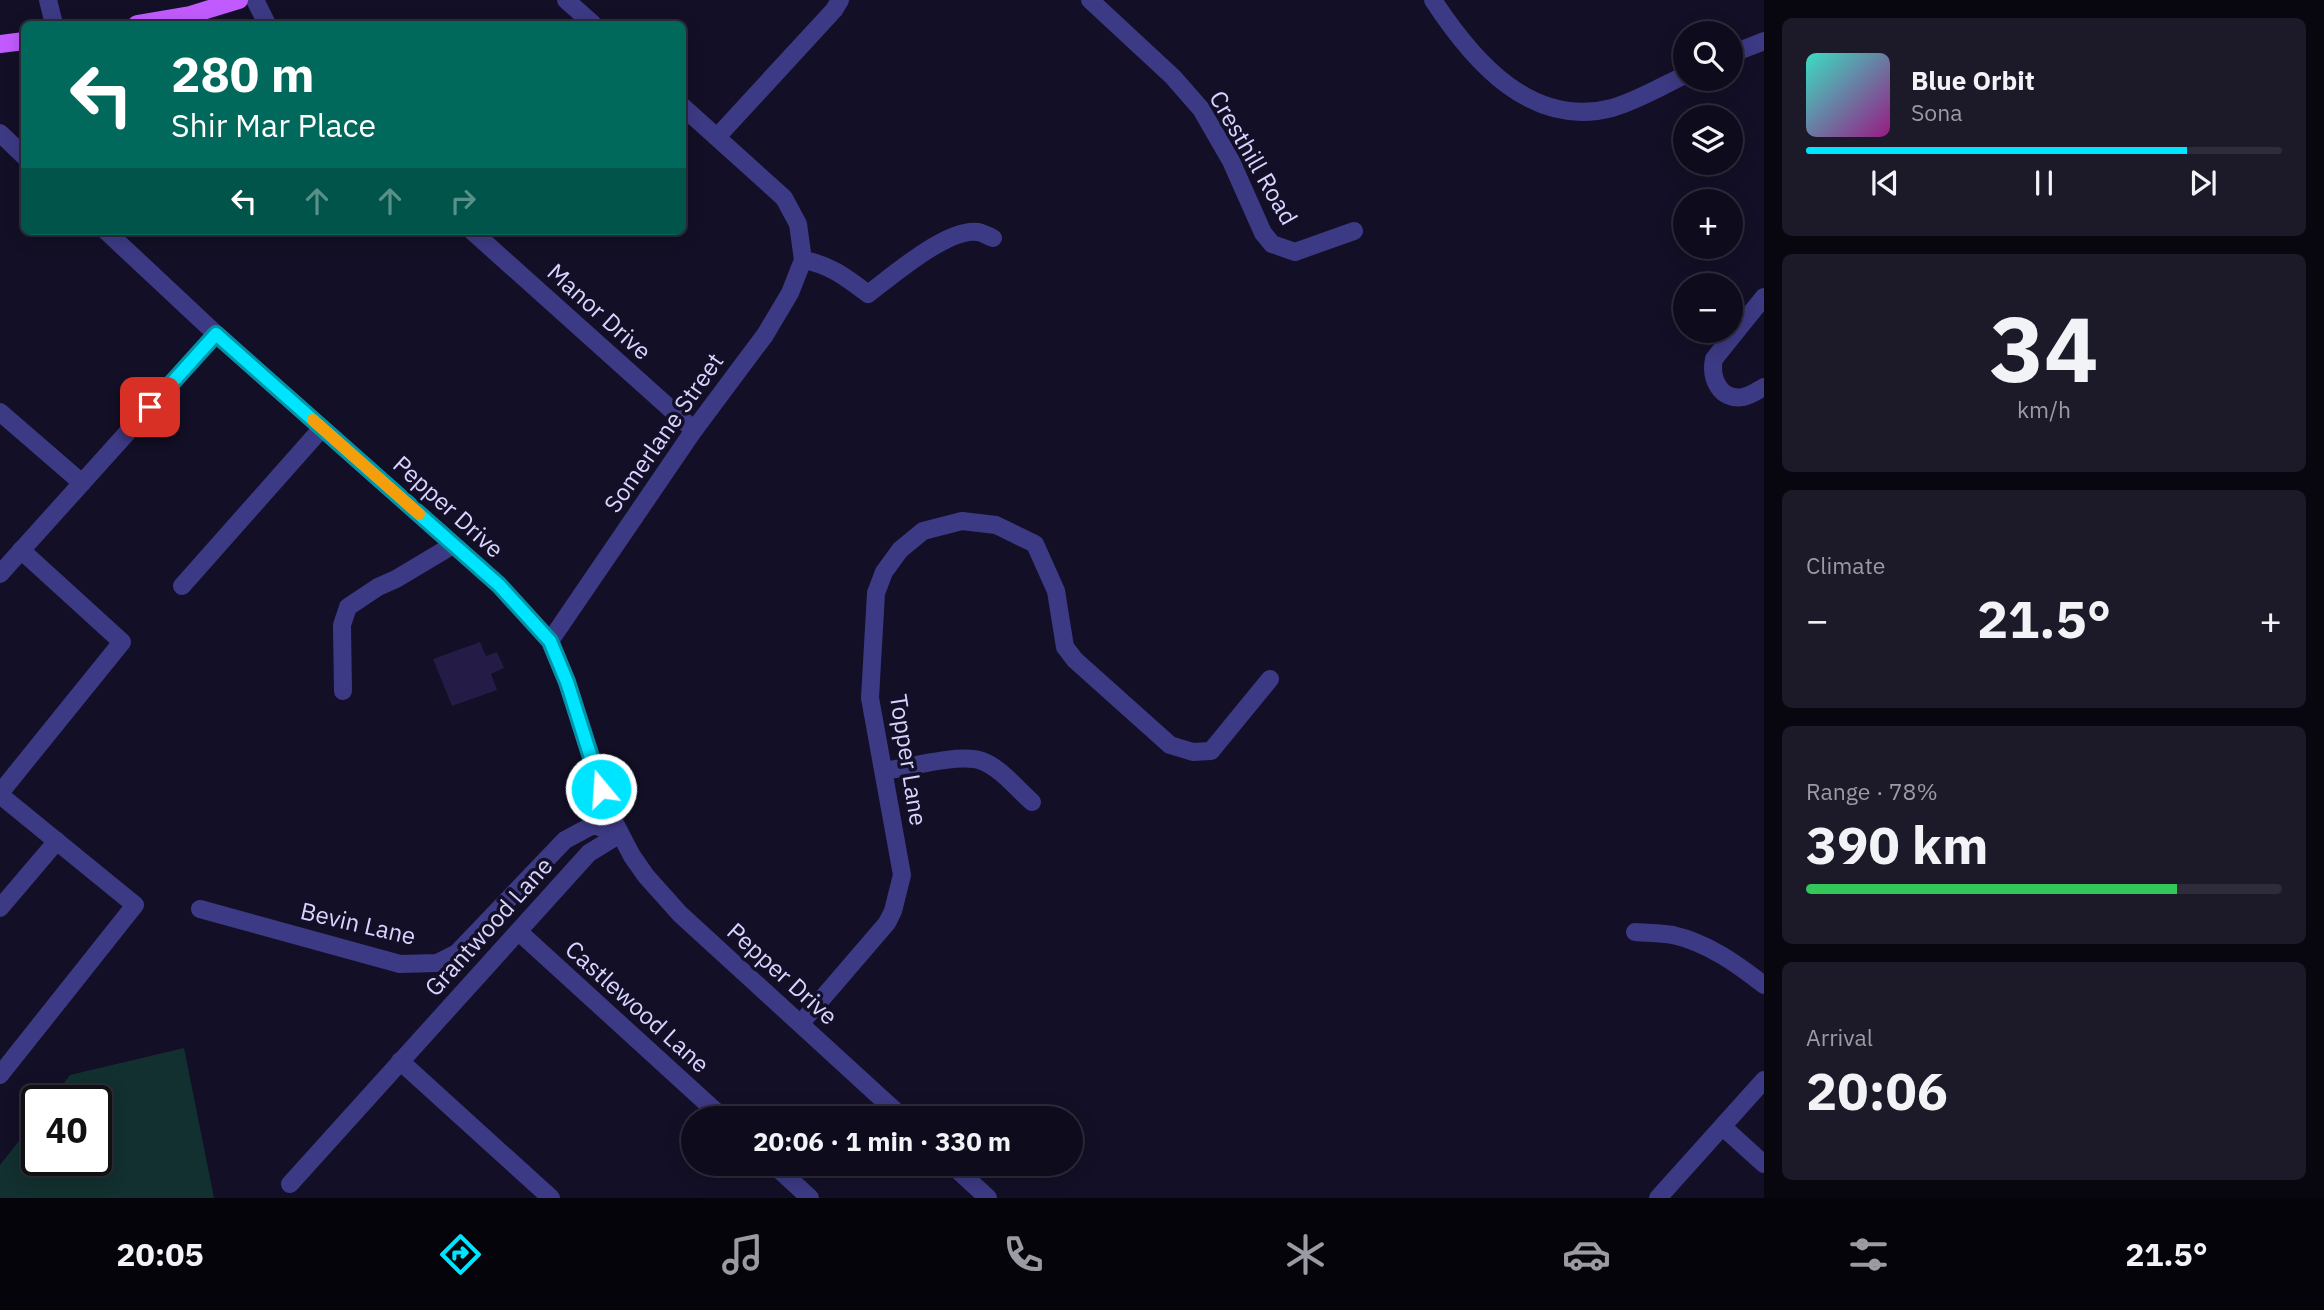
<!DOCTYPE html>
<meta charset="utf-8">
<style>
body{margin:0;font-family:"IBM Plex Sans",sans-serif;background:#1c1929;color:#f1f3f6;height:100vh;display:flex;flex-direction:column;font-size:26px;white-space:nowrap}
*{box-sizing:border-box;margin:0}
p{font-size:23px;color:#9b9ba3}
.icon{flex:none;width:38px;height:38px;fill:none;stroke:currentColor;stroke-width:2;stroke-linecap:round;stroke-linejoin:round}
.map{position:relative;flex:1;overflow:hidden}
.drawer{display:flex;flex-direction:column;gap:18px;padding:18px;background:#08060f;width:560px}
.drawer>*{flex:none}
.top-card{position:absolute;left:21px;top:21px;width:665px;height:214px;border-radius:10px;box-shadow:0 4px 18px #0003,0 0 0 2px #2e2b3b;background:#00695c;color:#fff;overflow:hidden}
.tools{position:absolute;left:1673px;top:21px;display:grid;gap:14px}
.tools a{display:grid;place-items:center;width:70px;height:70px;border-radius:50%;background:#0e0b1c;box-shadow:0 4px 18px #0003,0 0 0 2px #2e2b3b;font-size:35px}
.speed{position:absolute;left:21px;top:1085px;display:flex;gap:14px;font-size:35px;font-weight:700;text-align:center}
.speed>*{display:grid;place-content:center;width:91px;height:91px;border-radius:50%;background:#0e0b1c;box-shadow:0 4px 18px #0003,0 0 0 2px #2e2b3b;line-height:1}
.speed .limit{border:4px solid #111;border-radius:10px;background:#fff;color:#111}
.pin{position:absolute;display:grid;place-items:center;width:60px;height:60px;color:#fff;margin:-30px;border-radius:14px;box-shadow:0 4px 10px #0006}
.me{position:absolute;width:77px;margin:-38px;rotate:342deg;stroke-linejoin:round;filter:drop-shadow(0 0 5px #0008)}
.turn{display:flex;align-items:center;gap:24px;height:147px;padding:0 35px;font-size:32px}
.turn .icon{width:91px;height:91px;stroke-width:2.5}
.turn b{display:block;font-size:49px;line-height:60px}
.lanes{display:flex;align-items:center;height:66px;padding:0 35px;background:#0003;justify-content:center;gap:35px;direction:ltr}
.lanes .off{opacity:.35}
.big{font-size:52px;font-weight:700;line-height:1.1}
.drawer .card{flex:1;display:flex;flex-direction:column;justify-content:center;gap:10px;min-width:0;padding:0 24px;border-radius:10px;background:#1c1929}
.drawer .dial{align-items:center;gap:0}
.dial b{font-size:91px;line-height:1}
.song{display:flex;align-items:center;gap:21px}
.cover{width:84px;height:84px;border-radius:10px;background:linear-gradient(135deg,hsl(170 70% 55%),hsl(310 70% 35%))}
.played{height:7px;border-radius:4px;background:linear-gradient(90deg,#00e5ff 80%,#2e2b3b 80%)}
.keys{display:flex;justify-content:space-around;direction:ltr}
.heat{display:flex;justify-content:space-between;align-items:center;font-size:38px;direction:ltr}
.charge{height:10px;border-radius:5px;background:linear-gradient(90deg,#34c759 78%,#2e2b3b 0)}
.trip{position:absolute;left:681px;top:1106px;width:402px;height:70px;border-radius:35px;background:#0e0b1c;box-shadow:0 4px 18px #0003,0 0 0 2px #2e2b3b;font-weight:700;line-height:70px;text-align:center}
.menu{display:flex;height:112px;justify-content:space-around;align-items:center;background:#06040b;color:#9b9ba3}
.menu .icon{width:49px;height:49px}
.menu .active{color:#00e5ff}
.menu b{font-size:32px;color:#f1f3f6}
main{display:flex;flex:1;min-height:0}
.map>svg:first-child{display:block}
.green{fill:#12302f}
.building{fill:#241b47}
.lines{fill:none;stroke-linecap:round;stroke-linejoin:round}
.minor{stroke:#3d3a85;stroke-width:18}
.major{stroke:#c25bff;stroke-width:18}
.route-casing{stroke:#0095a6;stroke-width:18}
.route{stroke:#00e5ff;stroke-width:12}
.slow{stroke:#f59e0b;stroke-width:12}
.labels{text-anchor:middle;stroke-width:7;stroke-linejoin:round;paint-order:stroke}
.street-label{font-size:24px;fill:#d9d4ff;stroke:#130f26}
</style>
<main>
<div class="map">
<svg width="1764" height="1198" viewBox="0 0 1764 1198">
<rect width="100%" height="100%" fill="#130f26"/>
<polygon class="green" points="184,1048 214,1198 0,1198 0,1165 37,1118 37,1160 96,1160 96,1101 50,1101 70,1075"/>
<polygon class="building" points="480,642 486,656 497,652 504,668 491,674 497,690 452,706 433,659"/>
<g class="lines">
<g class="minor">
<polyline points="48,0 54,24"/>
<polyline points="255,0 267,24"/>
<polyline points="566,0 593,24"/>
<polyline points="1090,0 1173,77 1201,109 1231,161 1263,233 1272,244 1295,252 1354,231"/>
<path d="M1433,0C1473,61 1531,129 1612,108C1637,101 1662,86 1685,75"/>
<polyline points="1731,54 1764,41"/>
<polyline points="0,133 24,156"/>
<polyline points="717,137 834,10 840,0"/>
<polyline points="106,231 216,334 499,585 550,641 567,682 609,812 632,856 646,876 680,914 903,1118"/>
<polyline points="472,231 694,430"/>
<path d="M803,260C829,264 847,278 868,294C891,277 948,227 978,232C983,233 988,236 993,238"/>
<path d="M1764,297L1714,359C1710,378 1720,401 1743,397C1750,396 1758,390 1764,387"/>
<polyline points="0,412 82,483"/>
<polyline points="0,574 216,334"/>
<polyline points="182,586 322,428"/>
<polyline points="550,641 694,430 765,335 790,293 803,260 798,224 784,198 682,106"/>
<polyline points="343,691 342,625 348,607 378,587 396,579 453,545"/>
<path d="M885,771C909,767 961,753 982,761C1001,768 1017,789 1032,802"/>
<polyline points="0,793 122,642 21,550"/>
<polyline points="0,795 135,905 0,1075"/>
<polyline points="0,908 57,841"/>
<polyline points="200,909 400,964 437,963 457,953 565,840 593,825 620,834"/>
<polyline points="519,932 723,1118"/>
<path d="M1635,932C1647,933 1661,933 1673,935C1708,943 1737,964 1764,985"/>
<polyline points="801,1023 887,923 893,911 902,875 870,698 876,593 884,572 900,550 923,531 962,521 996,525 1035,544 1056,591 1065,647 1075,660 1170,745 1193,752 1211,751 1270,679"/>
<polyline points="400,1061 551,1198"/>
<polyline points="1723,1127 1764,1164"/>
<polyline points="773,1164 810,1198"/>
<polyline points="951,1164 988,1198"/>
<polyline points="290,1184 589,853 620,834"/>
<polyline points="1658,1198 1764,1080"/>
</g>
<g class="major">
<polyline points="137,24 190,15 239,0"/>
<polyline points="0,44 24,41"/>
</g>
</g>
<g class="lines">
<defs>
<polyline id="route" points="150,407 216,334 499,585 550,641 567,682 601,789"/>
</defs>
<use href="#route" class="route-casing"/>
<use href="#route" class="route"/>
<polyline class="slow" points="313,420 419,514"/>
</g>
<g class="labels">
<g class="street-label">
<text transform="translate(1253 158) rotate(60)" y="8">Cresthill Road</text>
<text transform="translate(599 312) rotate(42)" y="8">Manor Drive</text>
<text transform="translate(664 433) rotate(-55)" y="8">Somerlane Street</text>
<text transform="translate(448 507) rotate(42)" y="8">Pepper Drive</text>
<text transform="translate(908 760) rotate(81)" y="8">Topper Lane</text>
<text transform="translate(358 924) rotate(13)" y="8">Bevin Lane</text>
<text transform="translate(489 927) rotate(-48)" y="8">Grantwood Lane</text>
<text transform="translate(782 974) rotate(42)" y="8">Pepper Drive</text>
<text transform="translate(637 1007) rotate(42)" y="8">Castlewood Lane</text>
</g>
</g>
</svg>
<div class="tools">
<a><svg class="icon" aria-label="search" viewBox="0 0 24 24"><circle cx="10" cy="10" r="6"/><path d="M15 15l6 6"/></svg></a>
<a><svg class="icon" aria-label="layers" viewBox="0 0 24 24"><path d="M12 4l9 5-9 5-9-5zM3 14l9 5 9-5"/></svg></a>
<a>+</a>
<a>−</a>
</div>
<div class="speed"><div class="limit">40</div></div>
<div class="pin" style="left:150px;top:407px;background:#d93025"><svg class="icon" aria-label="arrive" viewBox="0 0 24 24"><path d="M6 21V4h12l-3 4 3 4H6"/></svg></div>
<svg class="me" style="left:601px;top:789px" viewBox="-20 -20 40 40"><circle r="17" fill="#00e5ff" stroke="#fff" stroke-width="3"/><path d="M0-11L8 9 0 5-8 9z" fill="#fff"/></svg>
<div class="trip">20:06 · 1 min · 330 m</div>
<div class="top-card">
<div class="turn"><svg class="icon" aria-label="left" viewBox="0 0 24 24"><path d="M17 20v-9H6M10 6l-5 5 5 5"/></svg><div><b>280 m</b>Shir Mar Place</div></div>
<div class="lanes"><svg class="icon" aria-label="left" viewBox="0 0 24 24"><path d="M17 20v-9H6M10 6l-5 5 5 5"/></svg><svg class="icon off" aria-label="ahead" viewBox="0 0 24 24"><path d="M12 20V5M6 11l6-6 6 6"/></svg><svg class="icon off" aria-label="ahead" viewBox="0 0 24 24"><path d="M12 20V5M6 11l6-6 6 6"/></svg><svg class="icon off" aria-label="right" viewBox="0 0 24 24"><path d="M7 20v-9h11M14 6l5 5-5 5"/></svg></div>
</div>
</div>
<section class="drawer">
<div class="card">
<div class="song"><i class="cover"></i><div><b>Blue Orbit</b><p>Sona</p></div></div>
<div class="played"></div>
<div class="keys"><svg class="icon" aria-label="previous" viewBox="0 0 24 24"><path d="M18 5L8 12l10 7zM5 5v14"/></svg><svg class="icon" aria-label="pause" viewBox="0 0 24 24"><path d="M8 5v14M16 5v14"/></svg><svg class="icon" aria-label="next" viewBox="0 0 24 24"><path d="M6 5l10 7-10 7zM19 5v14"/></svg></div>
</div>
<div class="card dial"><b>34</b><p>km/h</p></div>
<div class="card"><p>Climate</p>
<div class="heat"><a>−</a><b class="big">21.5°</b><a>+</a></div>
</div>
<div class="card"><p>Range · 78%</p><b class="big">390 km</b><div class="charge"></div></div>
<div class="card"><p>Arrival</p><b class="big">20:06</b></div>
</section>
</main>
<nav class="menu">
<b>20:05</b>
<svg class="icon active" aria-label="directions" viewBox="0 0 24 24"><path d="M12 3l9 9-9 9-9-9zM9 14v-3h6M13 9l2 2-2 2"/></svg>
<svg class="icon" aria-label="music" viewBox="0 0 24 24"><path d="M9 18V5l10-2v13"/><circle cx="6" cy="18" r="3"/><circle cx="16" cy="16" r="3"/></svg>
<svg class="icon" aria-label="phone" viewBox="0 0 24 24"><path d="M5 4h4l2 5-3 2q2 4 5 5l2-3 5 2v4C11 20 4 13 5 4z"/></svg>
<svg class="icon" aria-label="climate" viewBox="0 0 24 24"><path d="M12 3v18M4 7l16 10M4 17L20 7"/></svg>
<svg class="icon" aria-label="car" viewBox="0 0 24 24"><path d="M5 17H2v-5l4-1 3-4h7l3 4 3 1v5h-3M9 17h6M6 11h13"/><circle cx="7" cy="17" r="2"/><circle cx="17" cy="17" r="2"/></svg>
<svg class="icon" aria-label="filters" viewBox="0 0 24 24"><path d="M4 7h16M4 17h16"/><circle cx="9" cy="7" r="2"/><circle cx="15" cy="17" r="2"/></svg>
<b>21.5°</b>
</nav>
